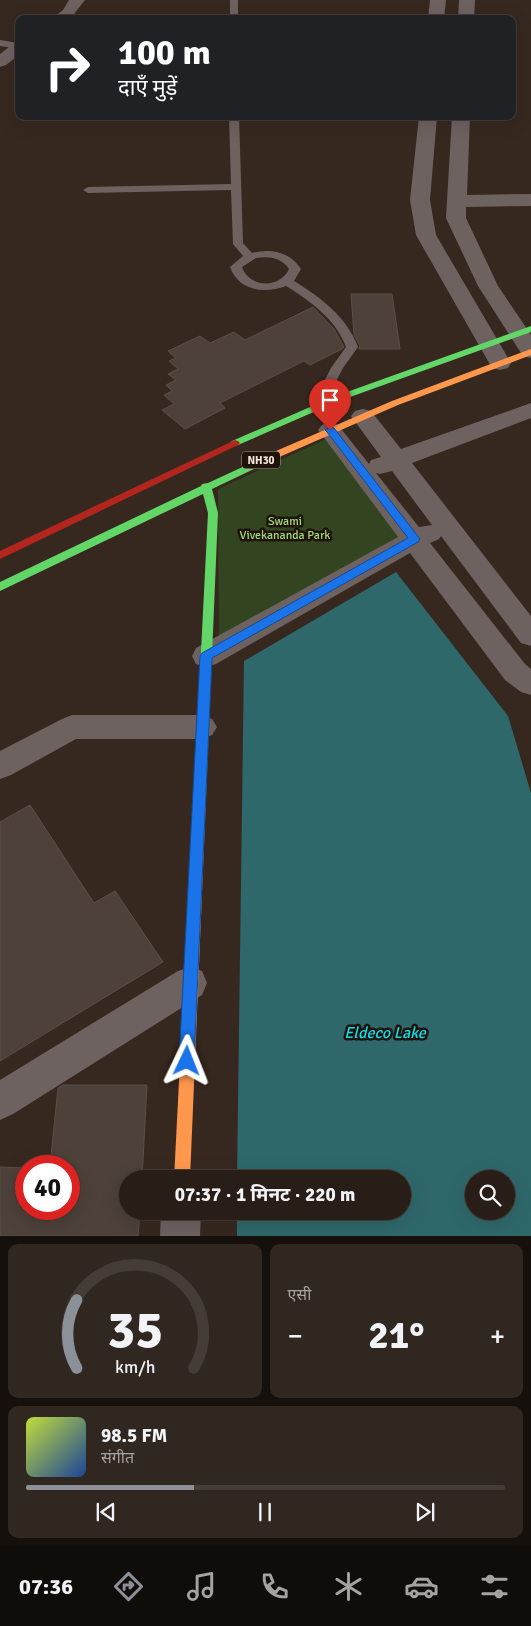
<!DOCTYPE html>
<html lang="hi">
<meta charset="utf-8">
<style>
body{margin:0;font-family:Signika,"Noto Sans Devanagari",sans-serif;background:#302720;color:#f1f3f6;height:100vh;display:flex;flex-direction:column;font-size:19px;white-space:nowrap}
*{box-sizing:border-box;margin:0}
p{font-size:16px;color:#a5a2a1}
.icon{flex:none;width:28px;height:28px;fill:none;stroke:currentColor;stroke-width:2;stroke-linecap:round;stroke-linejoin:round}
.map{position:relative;height:1236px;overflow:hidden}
.side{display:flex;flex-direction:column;gap:8px;padding:8px;background:#16100d;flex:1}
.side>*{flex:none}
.hud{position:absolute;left:15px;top:15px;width:501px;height:105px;border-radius:10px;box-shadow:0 5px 20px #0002,0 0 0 1px #443c36;background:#202124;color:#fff;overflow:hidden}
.fabs{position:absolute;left:465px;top:1170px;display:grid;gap:10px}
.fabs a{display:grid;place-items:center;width:50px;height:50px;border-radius:50%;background:#281e17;box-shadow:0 5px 20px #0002,0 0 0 1px #443c36;font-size:25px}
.speed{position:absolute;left:15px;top:1155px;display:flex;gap:10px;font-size:25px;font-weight:700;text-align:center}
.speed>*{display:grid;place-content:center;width:65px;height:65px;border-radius:50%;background:#281e17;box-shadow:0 5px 20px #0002,0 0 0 1px #443c36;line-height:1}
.speed .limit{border:8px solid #d22;background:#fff;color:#111}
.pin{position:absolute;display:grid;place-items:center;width:42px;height:42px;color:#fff;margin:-51px -21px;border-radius:50% 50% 50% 0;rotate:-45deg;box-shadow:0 0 5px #0007}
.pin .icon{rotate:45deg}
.me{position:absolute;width:55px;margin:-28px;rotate:2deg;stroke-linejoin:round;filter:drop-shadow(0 0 4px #0008)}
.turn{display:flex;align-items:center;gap:18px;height:105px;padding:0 20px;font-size:22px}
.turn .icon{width:65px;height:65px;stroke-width:2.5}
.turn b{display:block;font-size:35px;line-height:42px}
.big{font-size:38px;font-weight:700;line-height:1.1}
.side .card{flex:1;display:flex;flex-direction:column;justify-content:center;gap:8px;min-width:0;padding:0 18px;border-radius:10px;background:#302720}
.side .dial{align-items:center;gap:0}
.dial svg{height:130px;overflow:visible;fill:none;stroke:#443c36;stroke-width:7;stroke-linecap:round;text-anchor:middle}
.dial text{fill:#f1f3f6;stroke:none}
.song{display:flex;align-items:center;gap:15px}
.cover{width:60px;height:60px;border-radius:8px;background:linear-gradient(135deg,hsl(70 70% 55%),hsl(220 70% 35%))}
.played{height:5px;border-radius:2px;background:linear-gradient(90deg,#8c9099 35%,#443c36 35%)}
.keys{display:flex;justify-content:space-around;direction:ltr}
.heat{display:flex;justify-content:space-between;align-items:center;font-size:28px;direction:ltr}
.side .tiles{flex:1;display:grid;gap:8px;grid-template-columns:1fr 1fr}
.card:last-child{grid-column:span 2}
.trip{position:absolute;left:119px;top:1170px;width:292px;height:50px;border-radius:25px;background:#281e17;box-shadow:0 5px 20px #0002,0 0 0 1px #443c36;font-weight:700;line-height:50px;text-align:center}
.tab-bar{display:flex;height:80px;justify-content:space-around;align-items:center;background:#100c09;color:#a5a2a1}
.tab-bar .icon{width:35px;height:35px}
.tab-bar .on{color:#8c9099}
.tab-bar b{font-size:22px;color:#f1f3f6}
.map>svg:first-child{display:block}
.green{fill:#324520}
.water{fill:#2f686b;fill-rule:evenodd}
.building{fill:#4d413a;stroke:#5b4f48}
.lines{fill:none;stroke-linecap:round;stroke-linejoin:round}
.lane{fill:#6e6261;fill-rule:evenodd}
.street{fill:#6e6261;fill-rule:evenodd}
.fast{fill:#63d668;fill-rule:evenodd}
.slow{fill:#ff974d;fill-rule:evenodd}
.jam{fill:#b3261e;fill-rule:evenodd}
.route{fill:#1a73e8;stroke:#114b97}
.labels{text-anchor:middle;stroke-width:5;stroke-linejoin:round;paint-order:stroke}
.shield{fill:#1e120b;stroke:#b6a69d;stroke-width:1}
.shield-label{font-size:11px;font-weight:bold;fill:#f7e5dc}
.park-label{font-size:12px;fill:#a1da7a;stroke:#1e120b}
.near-water-label{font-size:16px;font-style:italic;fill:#0cdeec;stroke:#1e120b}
</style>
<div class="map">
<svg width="531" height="1236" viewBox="0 0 531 1236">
<rect width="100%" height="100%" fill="#36281f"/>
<polygon class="green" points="326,439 398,537 219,639 218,489"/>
<path class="water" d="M396,572L508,716L531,793V1236H237V1211H402V1179H237L244,661ZM474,1179H506V1211H474Z"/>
<g class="building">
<polygon points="351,294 392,294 400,349 359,349 360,346 354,335"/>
<polygon points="313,307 334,329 344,347 342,349 310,365 304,361 220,403 225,408 185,429 162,410 174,404 164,395 172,391 166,385 176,380 168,374 178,369 169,361 176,358 168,351 200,336 210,343 234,332 245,340"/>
<polygon points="30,805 94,903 115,891 163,962 0,1061 0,822"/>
<polygon points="63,1085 147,1085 142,1179 128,1179 128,1211 140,1211 138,1236 0,1236 0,1167 26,1168 26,1209 69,1209 69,1166 50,1166 58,1088"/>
</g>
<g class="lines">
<g class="lane">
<rect x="230" y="0" width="8" height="19"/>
<polygon points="0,40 19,43 19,49 0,46"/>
<path d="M229,116H239L243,243L252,253C271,248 290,252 301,269L294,281C320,297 347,317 358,347L343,368L321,410H313L311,407L331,368L346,347C336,319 310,301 286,286C264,294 239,291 230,267L243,256L233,244L231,190L88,193L83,190L88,187L231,184ZM256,258C269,256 282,258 289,269C280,289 249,288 242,267Z"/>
</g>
<g class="street">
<polygon points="69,0 85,0 70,19 51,19 63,10"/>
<polygon points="430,0 446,0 444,19 428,19"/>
<polygon points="459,0 475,0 474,19 458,19"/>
<polygon points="19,42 19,55 6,65 0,67 0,54 13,44"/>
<polygon points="419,116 437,116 430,200 436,235 511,363 508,368 500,370 492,368 416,235 410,200"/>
<polygon points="452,116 470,116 467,195 531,194 531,206 466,207 466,218 498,286 531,335 531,358 523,356 478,286 446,218"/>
<path d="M531,403V418L412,463L531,616V646L521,643L441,536L439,539L430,543L525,664L531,669V695L521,692L505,680L410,553L216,664L206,667L196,664L192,656L196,648L398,537L322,435L318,430L322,425L330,422L338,425L369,464L371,460L381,457L351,416L355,411L363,409L371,411L401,449ZM392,471L432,525L419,527L376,473L380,474Z"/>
<polygon points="72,715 202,715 212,719 217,727 212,735 202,739 76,739 11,775 0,779 0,751 62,719"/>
<polygon points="190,967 202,971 207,983 202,995 13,1114 0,1120 0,1080 178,971"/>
<polygon points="161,1211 201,1211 200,1236 160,1236"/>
</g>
<g class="fast">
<polygon points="531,326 531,332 339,401 238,445 235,446 230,443 232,441 333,397"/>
<polygon points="273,453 278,456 277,458 212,489 218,513 208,750 206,754 202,755 198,754 196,750 208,513 203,494 0,591 0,582 201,486 202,484 208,483"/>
</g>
<g class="slow">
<polygon points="531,349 531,355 398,405 277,458 273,459 268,456 269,454 392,401"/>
<polygon points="202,745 206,746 208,750 190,1179 174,1179 196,750 198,746"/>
</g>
<polygon class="jam" points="235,440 238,441 240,443 238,445 0,559 0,551"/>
</g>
<polygon class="route" points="330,427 334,428 420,539 418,542 212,658 194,1061 192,1067 187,1069 181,1067 179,1061 200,656 202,653 408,538 327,432 325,430"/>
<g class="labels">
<rect class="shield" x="242" y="451.5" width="38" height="17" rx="4"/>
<g class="shield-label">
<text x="261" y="464">NH30</text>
</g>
<g class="park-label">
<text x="285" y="525">Swami<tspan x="285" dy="14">Vivekananda Park</tspan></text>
</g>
<g class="near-water-label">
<text x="385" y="1038">Eldeco Lake</text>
</g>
</g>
</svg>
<div class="fabs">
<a><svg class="icon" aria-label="search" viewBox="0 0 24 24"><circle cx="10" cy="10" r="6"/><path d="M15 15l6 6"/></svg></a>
</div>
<div class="speed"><div class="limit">40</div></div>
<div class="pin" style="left:330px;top:430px;background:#d93025"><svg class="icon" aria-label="arrive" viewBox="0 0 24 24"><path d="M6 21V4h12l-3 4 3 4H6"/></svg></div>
<svg class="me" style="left:187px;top:1061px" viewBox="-20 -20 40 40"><path d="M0-17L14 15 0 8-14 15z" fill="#1a73e8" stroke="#fff" stroke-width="4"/></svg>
<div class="trip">07:37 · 1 मिनट · 220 m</div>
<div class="hud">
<div class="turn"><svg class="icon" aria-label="right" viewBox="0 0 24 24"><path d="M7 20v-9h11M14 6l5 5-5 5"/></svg><div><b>100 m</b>दाएँ मुड़ें</div></div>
</div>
</div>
<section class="side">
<div class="tiles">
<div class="card dial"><svg viewBox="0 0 100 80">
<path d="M14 69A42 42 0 1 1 86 69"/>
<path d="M14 69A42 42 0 0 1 14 27" stroke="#8c9099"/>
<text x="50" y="56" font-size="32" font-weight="700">35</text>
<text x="50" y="72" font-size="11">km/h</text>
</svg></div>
<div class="card"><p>एसी</p>
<div class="heat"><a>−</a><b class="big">21°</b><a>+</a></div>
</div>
<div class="card">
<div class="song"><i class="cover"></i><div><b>98.5 FM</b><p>संगीत</p></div></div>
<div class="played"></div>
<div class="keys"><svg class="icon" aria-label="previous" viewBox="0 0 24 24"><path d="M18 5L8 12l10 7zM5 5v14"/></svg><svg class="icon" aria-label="pause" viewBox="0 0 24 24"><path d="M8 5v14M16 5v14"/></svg><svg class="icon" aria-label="next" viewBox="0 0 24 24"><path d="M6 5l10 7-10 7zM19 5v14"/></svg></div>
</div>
</div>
</section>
<nav class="tab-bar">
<b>07:36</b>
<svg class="icon on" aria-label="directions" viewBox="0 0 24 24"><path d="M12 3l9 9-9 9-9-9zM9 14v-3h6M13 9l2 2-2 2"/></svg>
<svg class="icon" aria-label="music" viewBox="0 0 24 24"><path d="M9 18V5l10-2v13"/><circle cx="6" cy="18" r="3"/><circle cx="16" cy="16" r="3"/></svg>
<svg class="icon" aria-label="phone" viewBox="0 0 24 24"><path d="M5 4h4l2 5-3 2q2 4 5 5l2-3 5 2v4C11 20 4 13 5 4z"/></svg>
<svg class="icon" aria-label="climate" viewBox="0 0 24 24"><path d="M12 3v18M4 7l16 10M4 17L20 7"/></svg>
<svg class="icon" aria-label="car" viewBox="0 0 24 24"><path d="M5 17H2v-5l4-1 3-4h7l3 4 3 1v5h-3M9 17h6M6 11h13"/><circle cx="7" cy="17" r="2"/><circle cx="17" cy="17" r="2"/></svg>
<svg class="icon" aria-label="filters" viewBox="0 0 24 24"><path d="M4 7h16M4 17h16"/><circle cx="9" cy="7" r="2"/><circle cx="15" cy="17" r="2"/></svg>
</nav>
